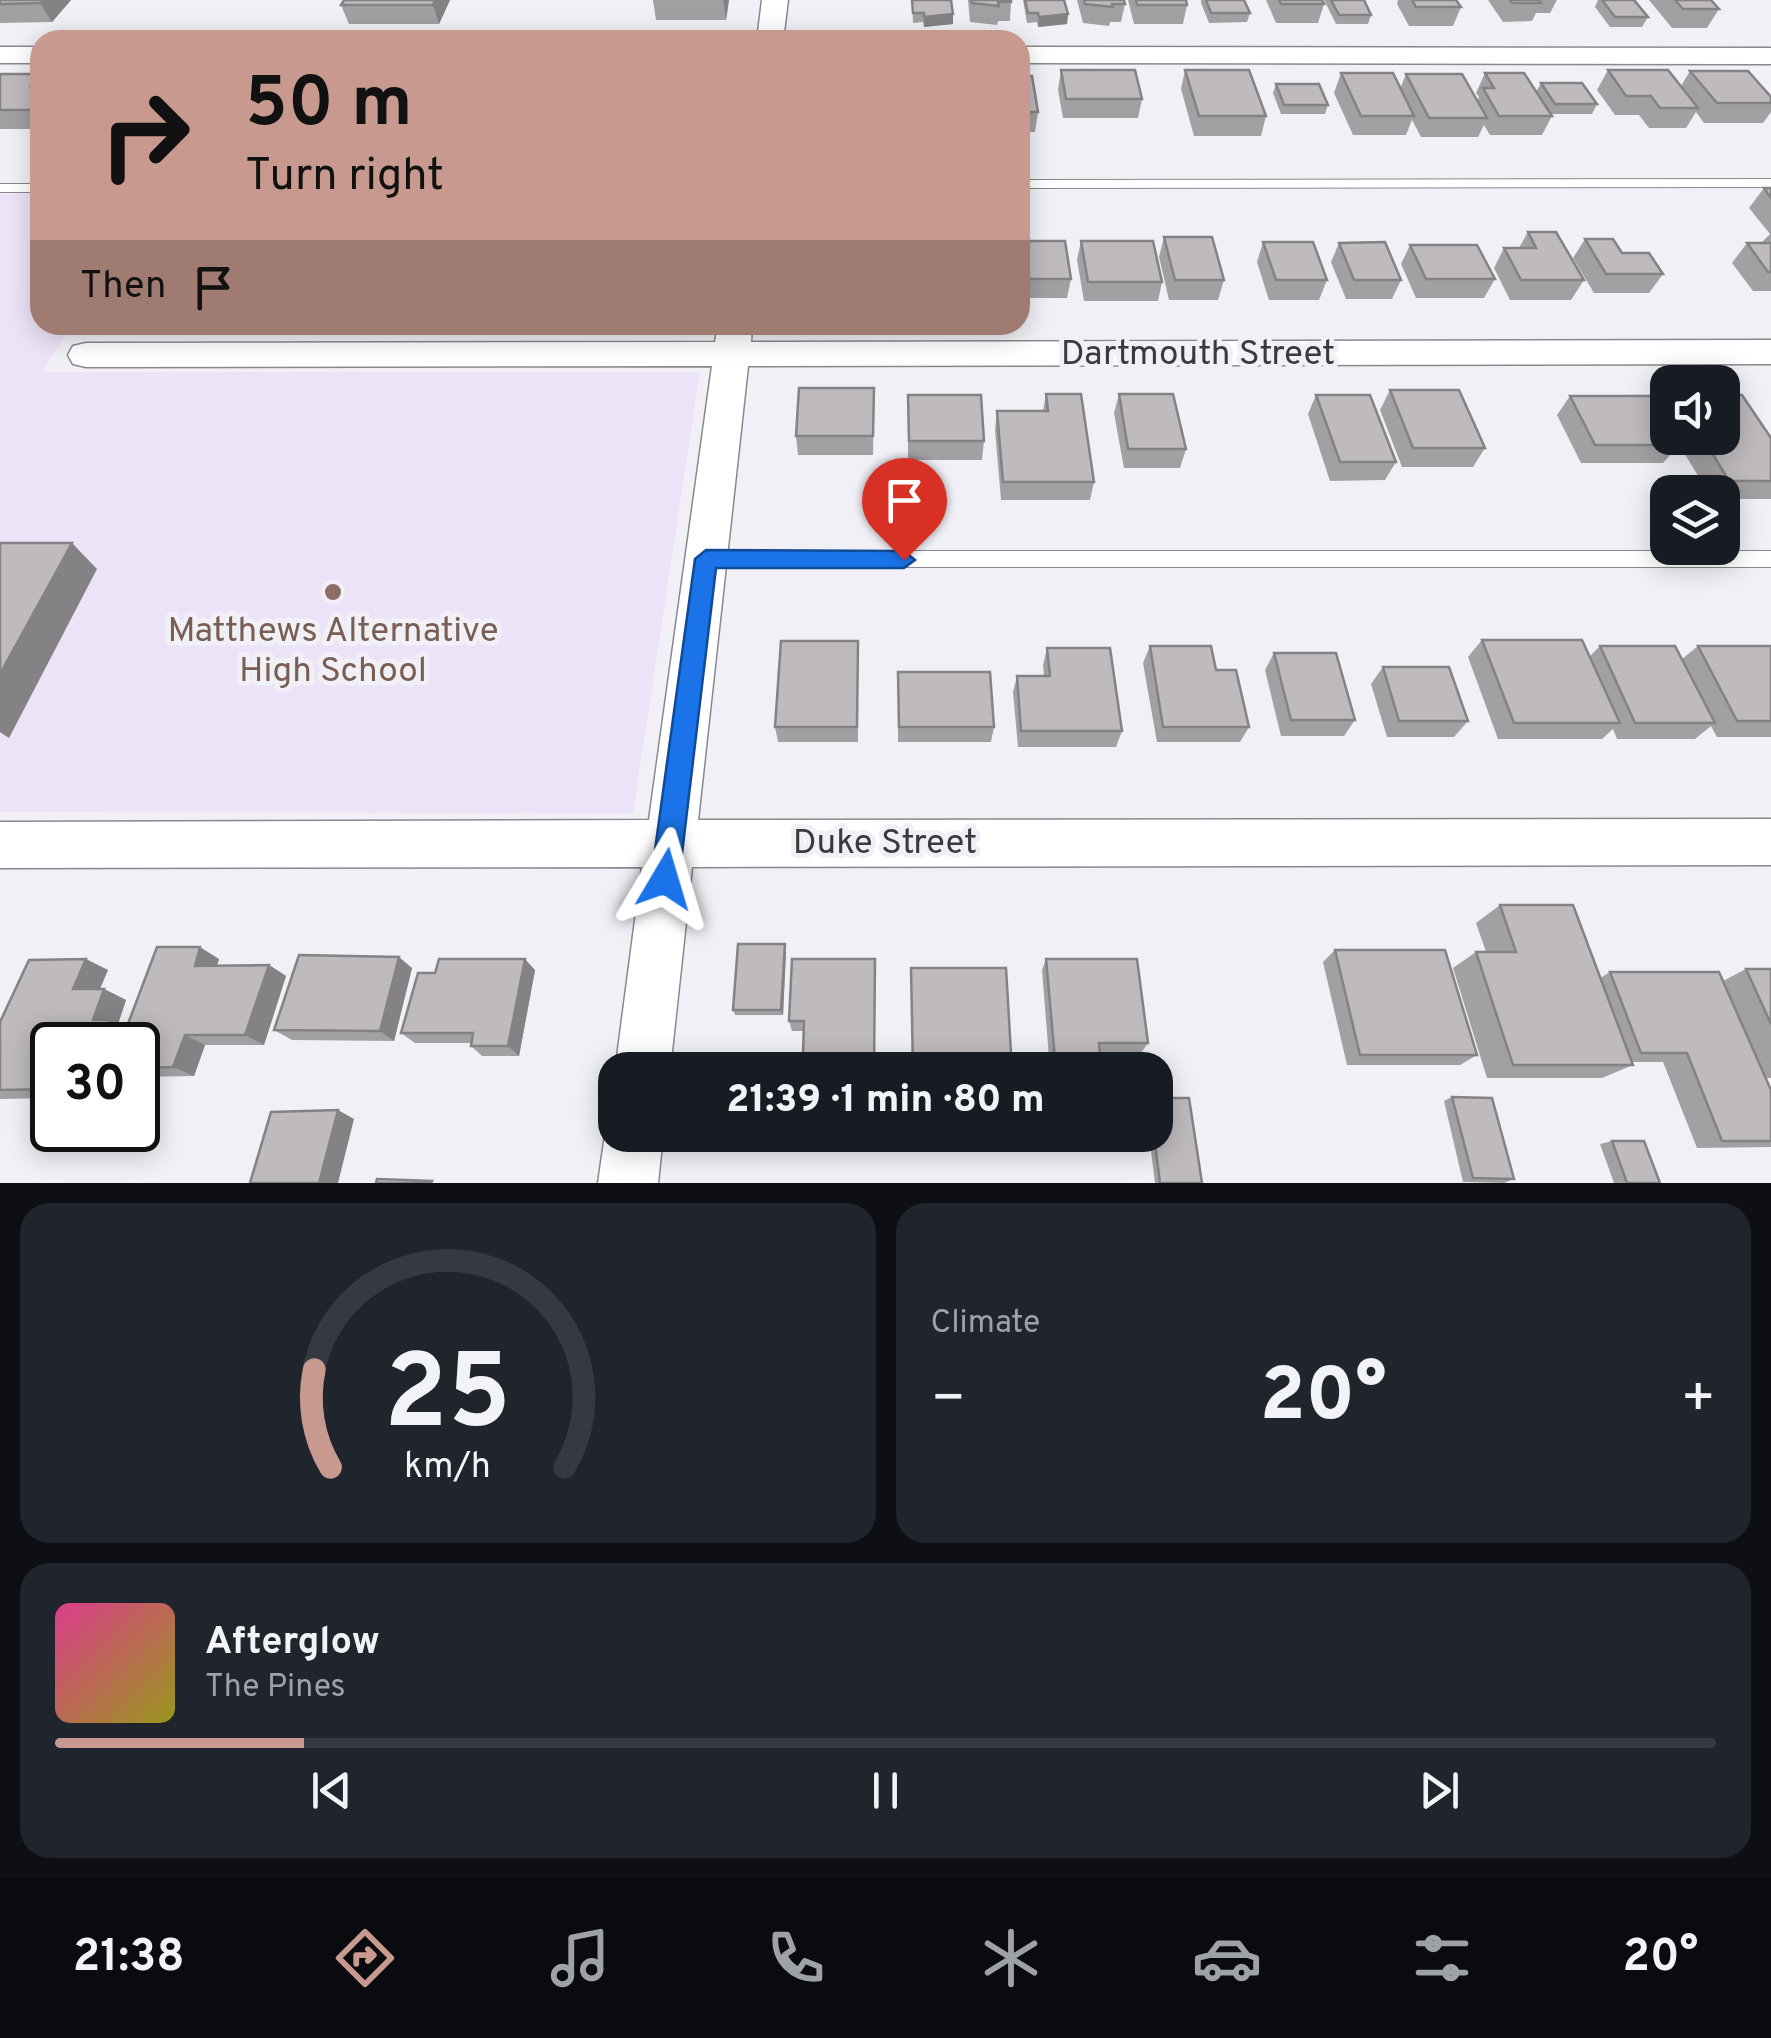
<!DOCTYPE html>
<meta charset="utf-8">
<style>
body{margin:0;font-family:Overpass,sans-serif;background:#20242c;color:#f1f3f6;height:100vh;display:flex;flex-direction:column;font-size:38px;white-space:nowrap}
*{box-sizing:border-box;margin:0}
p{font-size:32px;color:#9ea1a6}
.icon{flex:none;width:55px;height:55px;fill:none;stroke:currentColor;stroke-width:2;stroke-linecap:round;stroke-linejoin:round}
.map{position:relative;height:1183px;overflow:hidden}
.panel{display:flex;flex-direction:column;gap:20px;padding:20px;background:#0d0f14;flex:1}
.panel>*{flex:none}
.banner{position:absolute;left:30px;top:30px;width:1000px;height:305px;border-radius:30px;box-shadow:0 5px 25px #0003;background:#c89a8f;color:#111;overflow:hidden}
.fabs{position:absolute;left:1650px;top:365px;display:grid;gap:20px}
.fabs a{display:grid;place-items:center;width:90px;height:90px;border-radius:20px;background:#171b24;box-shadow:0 5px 25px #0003;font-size:50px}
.speed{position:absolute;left:30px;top:1022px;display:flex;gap:20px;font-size:50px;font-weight:700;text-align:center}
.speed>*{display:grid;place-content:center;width:130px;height:130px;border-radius:50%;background:#171b24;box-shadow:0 5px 25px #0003;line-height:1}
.speed .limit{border:5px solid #111;border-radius:15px;background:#fff;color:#111}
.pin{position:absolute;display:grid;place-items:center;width:85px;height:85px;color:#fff;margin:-102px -42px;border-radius:50% 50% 50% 0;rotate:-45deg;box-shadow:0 0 10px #0007}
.pin .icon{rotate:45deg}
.me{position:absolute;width:110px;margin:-55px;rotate:7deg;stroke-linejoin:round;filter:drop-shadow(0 0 8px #0008)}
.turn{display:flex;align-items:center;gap:35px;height:210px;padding:0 50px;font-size:45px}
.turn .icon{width:130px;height:130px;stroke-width:2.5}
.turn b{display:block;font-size:70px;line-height:85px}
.then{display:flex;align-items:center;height:95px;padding:0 50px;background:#0003;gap:20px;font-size:38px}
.big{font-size:75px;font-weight:800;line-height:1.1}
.panel .card{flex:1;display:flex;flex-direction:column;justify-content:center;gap:15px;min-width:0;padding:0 35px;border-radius:30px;background:#20242c}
.panel .dial{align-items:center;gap:0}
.dial svg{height:260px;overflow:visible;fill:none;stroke:#363941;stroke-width:7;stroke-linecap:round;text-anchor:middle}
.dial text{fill:#f1f3f6;stroke:none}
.song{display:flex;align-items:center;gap:30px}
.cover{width:120px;height:120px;border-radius:15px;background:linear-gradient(135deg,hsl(330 70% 55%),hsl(60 70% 35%))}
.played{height:10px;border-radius:5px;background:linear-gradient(90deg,#c89a8f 15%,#363941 15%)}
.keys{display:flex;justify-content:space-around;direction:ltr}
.heat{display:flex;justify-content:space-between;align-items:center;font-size:55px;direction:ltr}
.panel .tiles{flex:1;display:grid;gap:20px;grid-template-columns:1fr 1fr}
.card:last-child{grid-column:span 2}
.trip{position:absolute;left:598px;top:1052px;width:575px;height:100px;border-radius:30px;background:#171b24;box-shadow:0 5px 25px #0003;font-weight:800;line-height:100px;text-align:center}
.menu{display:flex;height:160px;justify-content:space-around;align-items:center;background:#090b0e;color:#9ea1a6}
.menu .icon{width:70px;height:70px}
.menu .on{color:#c89a8f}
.menu b{font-size:45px;color:#f1f3f6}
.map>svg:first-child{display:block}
.education{fill:#ece3f8}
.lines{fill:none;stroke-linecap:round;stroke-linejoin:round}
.service-casing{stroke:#89898d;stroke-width:2}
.minor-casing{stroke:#89898d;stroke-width:3}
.service{fill:#fff;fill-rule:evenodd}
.minor{fill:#fff;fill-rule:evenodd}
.wall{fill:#a3a0a3}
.shaded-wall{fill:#858285}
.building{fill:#bebabe;stroke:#858285;stroke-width:2.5}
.route{fill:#1a73e8;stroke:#114b97;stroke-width:2.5}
.education-dot{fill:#8d6e63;stroke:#f1f0f6;stroke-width:4}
.labels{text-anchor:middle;stroke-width:10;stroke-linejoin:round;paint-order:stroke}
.street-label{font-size:35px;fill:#3a3a3c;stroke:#f1f0f6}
.education-label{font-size:35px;fill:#785e54;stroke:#f1f0f6}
</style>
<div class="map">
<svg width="1771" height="1183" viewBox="0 0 1771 1183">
<rect width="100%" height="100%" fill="#f1f0f6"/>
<polygon class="education" points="40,193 40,325 72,325 42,372 700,372 633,813 0,812 0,194"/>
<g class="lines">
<defs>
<g id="service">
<polygon points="1771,179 1771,187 1020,188 1020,180"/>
<rect x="0" y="184" width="40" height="8"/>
<polygon points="706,551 1771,551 1771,567 706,567 699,564 696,559 699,554"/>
</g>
<g id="minor">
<polygon points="762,0 788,0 783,40 757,40"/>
<rect x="0" y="47" width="40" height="16"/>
<polygon points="1020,47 1771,48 1771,64 1020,63"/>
<polygon points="718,325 752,325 751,342 1771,340 1771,364 748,366 698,820 1771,819 1771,865 692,867 670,1070 615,1072 642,867 0,868 0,822 649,820 712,366 86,367 73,364 68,355 73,346 86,343 715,342"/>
<polygon points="615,1114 615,1135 663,1135 658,1183 598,1183 605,1135"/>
</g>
</defs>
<use href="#service" class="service-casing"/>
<use href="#minor" class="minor-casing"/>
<use href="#service" class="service"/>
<use href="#minor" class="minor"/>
</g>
<g class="wall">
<polygon points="0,0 71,0 52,22 0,23"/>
<polygon points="450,0 439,24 349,24 341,5"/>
<polygon points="653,0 729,0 726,20 656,20"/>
<polygon points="912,0 953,24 924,27 923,22 913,23"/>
<polygon points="968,0 1011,0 1010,21 998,21 997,25 970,22"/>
<polygon points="1023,0 1064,0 1068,14 1067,24 1038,27 1037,22 1027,23"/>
<polygon points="1077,0 1124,0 1125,4 1121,22 1110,22 1109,26 1083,23"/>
<polygon points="1128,0 1186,0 1187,5 1183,24 1134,24"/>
<polygon points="1201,0 1244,0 1250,13 1247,22 1209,23 1201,3"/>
<polygon points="1266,0 1322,0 1324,4 1318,23 1276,23"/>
<polygon points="1324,0 1364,0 1371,15 1368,24 1336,24"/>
<polygon points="1398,0 1456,0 1461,7 1453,26 1409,26 1397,4"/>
<polygon points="1488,0 1557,0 1550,13 1536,13 1532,21 1503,22"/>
<polygon points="1598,0 1634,0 1648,17 1642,27 1610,27 1595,7"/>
<polygon points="1649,0 1711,0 1719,9 1707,28 1672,28"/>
<polygon points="1061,70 1142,99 1138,118 1063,118 1058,90"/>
<polygon points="1185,70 1266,116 1261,136 1194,136 1181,89"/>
<polygon points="1608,70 1681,86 1690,71 1771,97 1771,112 1763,123 1704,123 1696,112 1686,128 1649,128 1639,115 1615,115 1597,90"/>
<polygon points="1341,73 1400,89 1406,74 1477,101 1479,97 1476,93 1485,73 1536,92 1541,83 1597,104 1592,114 1551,114 1552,116 1542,135 1490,135 1484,125 1478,137 1421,137 1412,120 1406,135 1353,135 1334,93"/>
<rect x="0" y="74" width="40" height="55"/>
<polygon points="1020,76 1038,112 1035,132 1020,132"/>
<polygon points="1276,84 1328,105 1325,114 1281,114 1273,93"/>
<polygon points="1764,188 1771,188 1771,291 1753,291 1732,263 1747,243 1761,243 1770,234 1749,208"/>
<polygon points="1528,232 1584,280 1571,300 1510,300 1494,268 1504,248 1519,248"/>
<polygon points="1164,237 1224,280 1218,300 1169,300 1159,257"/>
<polygon points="1585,239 1622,253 1663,274 1649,293 1594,293 1573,258"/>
<polygon points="1020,241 1071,279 1067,298 1020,298"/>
<polygon points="1081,241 1162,282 1158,301 1084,301 1077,260"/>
<polygon points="1263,242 1327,280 1319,300 1269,300 1257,262"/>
<polygon points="1339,243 1401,280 1392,299 1346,299 1331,262"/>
<polygon points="1410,245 1495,279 1484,298 1416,298 1401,264"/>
<polygon points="874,388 873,455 798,455 796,436"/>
<polygon points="1390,390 1485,448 1473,467 1402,467 1380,410"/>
<polygon points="1046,394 1094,482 1090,500 1001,500 995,430 997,411 1043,411"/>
<polygon points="1119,394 1186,449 1180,468 1124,468 1114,413"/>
<polygon points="1316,395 1396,462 1385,480 1330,481 1308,414"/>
<polygon points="1722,395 1771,438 1771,499 1722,499 1722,492 1708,492 1675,438 1722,438"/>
<polygon points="1570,396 1679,445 1663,463 1581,463 1557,415"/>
<polygon points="908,414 984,441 982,460 908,460"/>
<polygon points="1482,640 1590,656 1600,646 1682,659 1698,646 1771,646 1771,737 1717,737 1711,726 1695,739 1617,739 1613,729 1602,739 1498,739 1468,657"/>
<polygon points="858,641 858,742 778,742 775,727"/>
<polygon points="1150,646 1216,670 1249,727 1240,742 1157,742 1143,663"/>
<polygon points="1047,648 1122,731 1116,747 1018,747 1013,692 1017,676 1044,676 1043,665"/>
<polygon points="1274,653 1355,720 1344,736 1281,736 1265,670"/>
<polygon points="1383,667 1468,721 1454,737 1387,737 1371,684"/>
<polygon points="898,672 994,727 991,742 898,742"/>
<polygon points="1500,905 1600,978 1610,972 1723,981 1746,969 1771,969 1771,1078 1766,1078 1771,1090 1771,1147 1697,1148 1663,1062 1632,1062 1633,1065 1602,1078 1487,1078 1453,968 1476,952 1486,952 1476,923"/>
<polygon points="1335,950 1477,1055 1460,1065 1347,1065 1323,962"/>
<polygon points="786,951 783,1015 735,1015 733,1010"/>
<polygon points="219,959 217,965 269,965 286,976 264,1045 205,1045 194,1076 138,1077 138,1045 52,1045 52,1098 0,1099 0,1022 108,970 100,989 104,989 126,1000 118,1024 126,1028"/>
<polygon points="875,959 822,1065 805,1065 803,1055 804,1031 792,1031 789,1021"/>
<polygon points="1046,959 1148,1043 1141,1053 1100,1053 1101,1070 1050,1070 1042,970"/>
<polygon points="412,968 394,1041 292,1040 274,1030"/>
<polygon points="535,970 519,1056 482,1056 471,1046 471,1043 415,1043 401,1033"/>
<polygon points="1452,1097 1514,1179 1504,1183 1463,1182 1444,1101"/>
<polygon points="1149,1135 1155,1135 1202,1183 1155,1183"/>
<polygon points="1612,1141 1660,1183 1614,1183 1600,1144"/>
</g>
<g class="shaded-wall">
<polygon points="43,0 71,0 52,22 40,3"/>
<polygon points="435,0 450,0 439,24 433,5"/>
<polygon points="723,0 729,0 726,20"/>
<polygon points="953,14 953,24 924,27 924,17"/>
<polygon points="1068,14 1067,24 1038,27 1039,17"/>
<polygon points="72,543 97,569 9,738 0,732 0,674"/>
<polygon points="785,944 786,951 783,1015 781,1010"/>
<polygon points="200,947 219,959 214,977 195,966"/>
<polygon points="399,957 412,968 394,1041 380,1031"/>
<polygon points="86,959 108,970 95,1000 73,989"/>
<polygon points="525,959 535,970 519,1056 508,1046"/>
<polygon points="269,965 286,976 264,1045 245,1035"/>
<polygon points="104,989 126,1000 118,1024 132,1030 126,1045 100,1045 93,1020"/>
<polygon points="185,1035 205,1045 194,1076 173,1067"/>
<polygon points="338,1110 354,1119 338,1183 319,1183"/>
</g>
<g class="building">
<polygon points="0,0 43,0 40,3 0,4"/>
<polygon points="344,0 435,0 433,5 341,5"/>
<polygon points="912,0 951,0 953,14 924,17 924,13 913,13"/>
<polygon points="971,0 1011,0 1011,2 998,2 999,6 972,3"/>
<polygon points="1025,0 1064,0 1068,14 1039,17 1038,13 1028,13"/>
<polygon points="1084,0 1124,0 1125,4 1112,4 1113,7 1085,4"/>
<polygon points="1136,0 1186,0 1187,5 1137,5"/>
<polygon points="1206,0 1244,0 1250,13 1211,13"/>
<polygon points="1279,0 1322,0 1324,4 1281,4"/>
<polygon points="1331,0 1364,0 1371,15 1339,15"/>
<polygon points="1412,0 1456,0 1461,7 1416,7"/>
<polygon points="1510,0 1539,0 1541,3 1512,3"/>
<polygon points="1602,0 1634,0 1648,17 1615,17"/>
<polygon points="1675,0 1711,0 1719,9 1683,9"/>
<polygon points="1061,70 1135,70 1142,99 1066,99"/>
<polygon points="1185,70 1249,70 1266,116 1199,116"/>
<polygon points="1608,70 1668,70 1698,108 1660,108 1651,96 1626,96"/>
<polygon points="1690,71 1748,71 1771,97 1771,103 1717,103"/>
<polygon points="1341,73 1393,73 1414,116 1361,116"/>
<polygon points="1485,73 1524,73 1552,116 1499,116 1483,88 1494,88"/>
<polygon points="0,74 40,74 31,86 40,86 40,110 0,110"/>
<polygon points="1406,74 1462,74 1487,118 1429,118"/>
<polygon points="1020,76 1032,76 1038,112 1020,112"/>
<polygon points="1541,83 1582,83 1597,104 1555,104"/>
<polygon points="1276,84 1319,84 1328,105 1284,105"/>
<polygon points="1764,188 1771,188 1771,198"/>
<polygon points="1528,232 1556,232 1584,280 1521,280 1504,248 1536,248"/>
<polygon points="1164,237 1212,237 1224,280 1175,280"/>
<polygon points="1585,239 1613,239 1622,253 1649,253 1663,274 1606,274"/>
<polygon points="1020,241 1065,241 1071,279 1020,279"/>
<polygon points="1081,241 1153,241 1162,282 1088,282"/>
<polygon points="1263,242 1313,242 1327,280 1276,280"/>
<polygon points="1385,242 1401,280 1354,280 1339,243"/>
<polygon points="1747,243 1771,243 1771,272 1768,272"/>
<polygon points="1410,245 1477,245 1495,279 1426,279"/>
<polygon points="799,388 874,388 873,436 796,436"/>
<polygon points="1390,390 1459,390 1485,448 1413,448"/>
<polygon points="1046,394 1081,394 1094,482 1003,482 997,411 1048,411"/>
<polygon points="1119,394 1173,394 1186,449 1128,449"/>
<polygon points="908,395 981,395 984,441 909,441"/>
<polygon points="1316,395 1370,395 1396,462 1340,462"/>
<polygon points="1722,395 1742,395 1771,438 1771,481 1729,481 1703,438 1722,438 1722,414 1726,414 1722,409"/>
<polygon points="1570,396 1650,396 1668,425 1668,438 1675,438 1679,445 1595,445"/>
<polygon points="0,543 72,543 0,674"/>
<polygon points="1482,640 1582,640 1620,723 1514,723"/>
<polygon points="781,641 858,641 857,727 775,727"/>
<polygon points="1150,646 1211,646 1216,670 1236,670 1249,727 1163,727"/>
<polygon points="1600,646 1675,646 1715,723 1635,723"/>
<polygon points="1698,646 1771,646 1771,721 1737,721"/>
<polygon points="1047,648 1110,648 1122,731 1021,731 1017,676 1050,676"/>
<polygon points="1274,653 1336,653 1355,720 1291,720"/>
<polygon points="1383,667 1449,667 1468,721 1399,721"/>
<polygon points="898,672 990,672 994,727 899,727"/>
<polygon points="1500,905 1573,905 1633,1065 1513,1065 1476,952 1516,952"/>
<polygon points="738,944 785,944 781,1010 733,1010"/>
<polygon points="157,947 200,947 195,966 269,965 245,1035 185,1035 173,1067 138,1068 138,1045 120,1045"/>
<polygon points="1335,950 1445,950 1477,1055 1360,1055"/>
<polygon points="299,955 399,957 380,1031 274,1030"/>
<polygon points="86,959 73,989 104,989 93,1020 110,1020 100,1045 52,1045 52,1089 0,1090 0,1022 29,960"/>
<polygon points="439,959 525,959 508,1046 471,1046 473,1033 401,1033 418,973 435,973"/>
<polygon points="792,959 875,959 874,1070 822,1070 822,1055 803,1055 804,1021 789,1021"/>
<polygon points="1046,959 1137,959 1148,1043 1099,1043 1101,1070 1056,1070"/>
<polygon points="911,968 1006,968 1012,1070 913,1070"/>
<polygon points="1746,969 1771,969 1771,1024"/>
<polygon points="1610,972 1719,972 1771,1090 1771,1141 1722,1141 1687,1053 1641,1053"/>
<polygon points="1452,1097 1492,1098 1514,1179 1473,1178"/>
<polygon points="1155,1098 1189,1098 1202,1183 1160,1183 1154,1135 1155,1135"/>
<polygon points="338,1110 319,1183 250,1183 271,1112"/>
<polygon points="1612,1141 1644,1141 1660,1183 1627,1183"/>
<polygon points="377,1179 432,1181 431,1183 376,1183"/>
</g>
<polygon class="route" points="706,550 904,551 915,560 904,568 716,568 679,879 675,888 665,892 655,888 651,879 695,559"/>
<circle class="education-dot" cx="333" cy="592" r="10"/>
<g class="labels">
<g class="street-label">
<text x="1198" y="364">Dartmouth Street</text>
<text x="885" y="853">Duke Street</text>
</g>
<g class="education-label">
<text x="333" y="641">Matthews Alternative<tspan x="333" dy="40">High School</tspan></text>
</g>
</g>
</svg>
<div class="fabs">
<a><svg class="icon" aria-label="sound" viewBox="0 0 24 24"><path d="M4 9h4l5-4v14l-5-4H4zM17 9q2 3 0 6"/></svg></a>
<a><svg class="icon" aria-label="layers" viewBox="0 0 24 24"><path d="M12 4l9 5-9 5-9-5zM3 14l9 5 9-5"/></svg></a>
</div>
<div class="speed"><div class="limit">30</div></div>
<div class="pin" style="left:904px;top:560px;background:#d93025"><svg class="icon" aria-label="arrive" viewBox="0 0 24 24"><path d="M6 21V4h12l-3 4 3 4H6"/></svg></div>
<svg class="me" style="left:665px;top:879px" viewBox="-20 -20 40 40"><path d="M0-17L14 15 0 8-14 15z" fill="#1a73e8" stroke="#fff" stroke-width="4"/></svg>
<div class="trip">21:39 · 1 min · 80 m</div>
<div class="banner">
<div class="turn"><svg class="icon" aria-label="right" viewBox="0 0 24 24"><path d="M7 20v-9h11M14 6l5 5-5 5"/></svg><div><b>50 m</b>Turn right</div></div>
<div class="then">Then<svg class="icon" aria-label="arrive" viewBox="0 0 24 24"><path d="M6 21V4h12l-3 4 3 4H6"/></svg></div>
</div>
</div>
<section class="panel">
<div class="tiles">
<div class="card dial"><svg viewBox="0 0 100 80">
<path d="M14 69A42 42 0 1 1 86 69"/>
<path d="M14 69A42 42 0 0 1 9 39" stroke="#c89a8f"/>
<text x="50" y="56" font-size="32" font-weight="700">25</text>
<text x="50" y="72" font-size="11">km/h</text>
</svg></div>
<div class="card"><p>Climate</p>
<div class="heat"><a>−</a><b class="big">20°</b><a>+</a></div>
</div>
<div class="card">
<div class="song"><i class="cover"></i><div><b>Afterglow</b><p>The Pines</p></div></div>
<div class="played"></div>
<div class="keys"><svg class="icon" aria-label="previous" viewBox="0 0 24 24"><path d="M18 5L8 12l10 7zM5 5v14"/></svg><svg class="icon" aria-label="pause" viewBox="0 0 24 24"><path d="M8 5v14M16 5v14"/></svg><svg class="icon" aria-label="next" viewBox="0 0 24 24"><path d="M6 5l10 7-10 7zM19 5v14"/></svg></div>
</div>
</div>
</section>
<nav class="menu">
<b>21:38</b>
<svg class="icon on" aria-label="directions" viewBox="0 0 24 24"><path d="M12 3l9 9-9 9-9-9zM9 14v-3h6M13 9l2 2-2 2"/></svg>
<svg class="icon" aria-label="music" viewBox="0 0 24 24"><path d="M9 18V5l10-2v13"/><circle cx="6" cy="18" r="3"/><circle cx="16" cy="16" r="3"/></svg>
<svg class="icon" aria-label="phone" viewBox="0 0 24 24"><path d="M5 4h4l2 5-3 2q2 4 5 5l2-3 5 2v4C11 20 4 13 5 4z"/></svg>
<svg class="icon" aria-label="climate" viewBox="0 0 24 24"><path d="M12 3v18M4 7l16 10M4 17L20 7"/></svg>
<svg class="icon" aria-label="car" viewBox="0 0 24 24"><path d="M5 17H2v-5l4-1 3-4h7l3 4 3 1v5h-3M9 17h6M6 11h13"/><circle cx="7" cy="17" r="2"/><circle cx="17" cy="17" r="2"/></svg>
<svg class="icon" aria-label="filters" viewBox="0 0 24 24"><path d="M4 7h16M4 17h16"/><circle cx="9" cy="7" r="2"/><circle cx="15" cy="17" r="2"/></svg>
<b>20°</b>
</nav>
